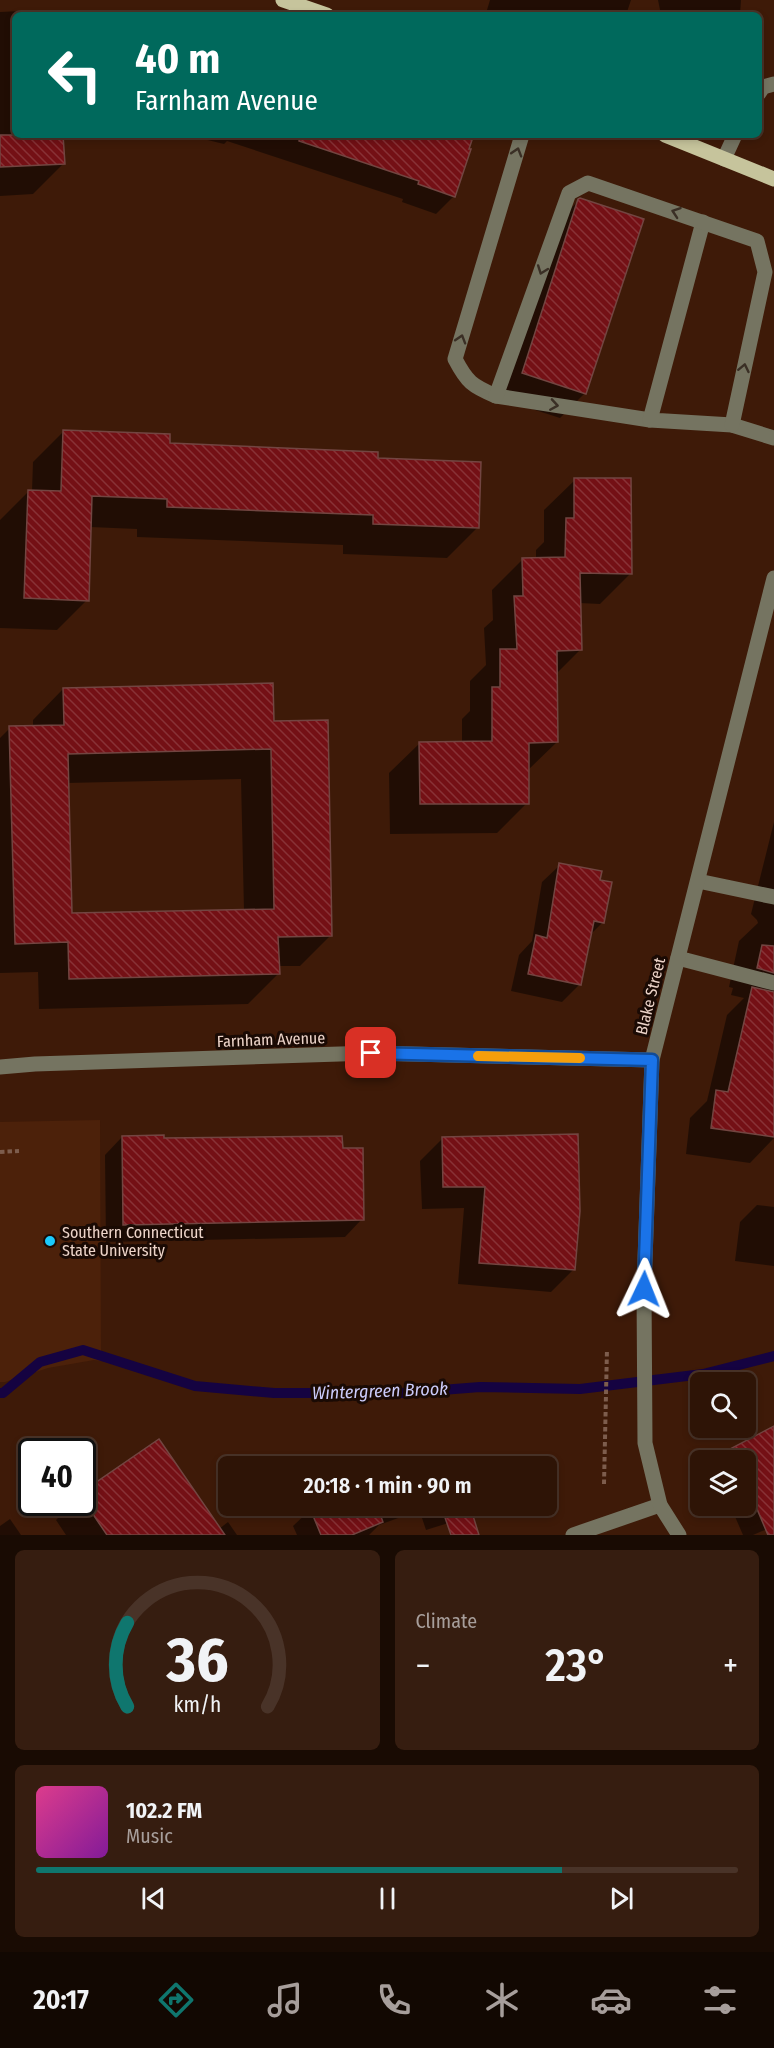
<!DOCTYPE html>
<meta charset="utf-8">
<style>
body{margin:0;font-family:"Fira Sans Condensed",sans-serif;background:#361d10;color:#f1f3f6;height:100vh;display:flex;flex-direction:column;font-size:22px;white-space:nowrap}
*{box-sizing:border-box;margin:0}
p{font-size:20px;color:#a79e9b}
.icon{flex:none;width:33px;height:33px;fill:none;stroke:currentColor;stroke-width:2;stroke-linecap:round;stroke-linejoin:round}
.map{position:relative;height:1535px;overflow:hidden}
.side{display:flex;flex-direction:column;gap:15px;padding:15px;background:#190b03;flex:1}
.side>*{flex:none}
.hud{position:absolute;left:12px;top:12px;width:750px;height:126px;border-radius:9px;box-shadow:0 3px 9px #0003,0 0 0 2px #493328;background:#00695c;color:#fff;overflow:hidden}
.controls{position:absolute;left:690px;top:1372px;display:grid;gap:12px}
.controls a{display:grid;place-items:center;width:66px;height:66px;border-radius:9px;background:#2e1406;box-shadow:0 3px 9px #0003,0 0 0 2px #493328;font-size:30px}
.speed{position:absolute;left:18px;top:1438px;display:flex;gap:12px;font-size:30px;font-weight:700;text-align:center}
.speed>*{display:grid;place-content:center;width:78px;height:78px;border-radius:50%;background:#2e1406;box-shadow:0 3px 9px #0003,0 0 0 2px #493328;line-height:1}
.speed .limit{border:3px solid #111;border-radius:9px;background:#fff;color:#111}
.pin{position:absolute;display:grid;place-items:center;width:51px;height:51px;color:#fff;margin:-26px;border-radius:12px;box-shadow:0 3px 9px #0006}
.me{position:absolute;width:66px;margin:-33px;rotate:2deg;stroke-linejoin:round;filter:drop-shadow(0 0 4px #0008)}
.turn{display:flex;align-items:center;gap:21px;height:126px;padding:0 24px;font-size:27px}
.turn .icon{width:78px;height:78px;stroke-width:2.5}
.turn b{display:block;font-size:42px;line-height:51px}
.big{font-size:45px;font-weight:600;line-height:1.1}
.side .tile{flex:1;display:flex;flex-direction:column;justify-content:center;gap:9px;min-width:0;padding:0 21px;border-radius:9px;background:#361d10}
.side .dial{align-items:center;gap:0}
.dial svg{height:156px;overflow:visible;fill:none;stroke:#493328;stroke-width:7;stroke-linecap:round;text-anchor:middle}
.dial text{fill:#f1f3f6;stroke:none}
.song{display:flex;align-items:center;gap:18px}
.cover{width:72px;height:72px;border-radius:9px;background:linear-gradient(135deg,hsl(330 70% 55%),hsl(290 70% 35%))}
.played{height:6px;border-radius:3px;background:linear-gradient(90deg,#0f766e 75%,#493328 75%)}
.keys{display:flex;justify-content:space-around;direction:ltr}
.heat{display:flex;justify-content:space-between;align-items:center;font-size:33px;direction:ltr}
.side .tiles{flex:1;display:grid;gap:15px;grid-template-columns:1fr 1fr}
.tile:last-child{grid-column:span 2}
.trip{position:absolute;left:218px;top:1456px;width:339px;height:60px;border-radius:9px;background:#2e1406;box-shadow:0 3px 9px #0003,0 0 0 2px #493328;font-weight:600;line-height:60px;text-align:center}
.tab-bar{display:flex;height:96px;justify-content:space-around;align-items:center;background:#120802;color:#a79e9b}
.tab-bar .icon{width:42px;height:42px}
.tab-bar .selected{color:#0f766e}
.tab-bar b{font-size:27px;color:#f1f3f6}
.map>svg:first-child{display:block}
.built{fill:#4c210a}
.shadow{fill:#0007;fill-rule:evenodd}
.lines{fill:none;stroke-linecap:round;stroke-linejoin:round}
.stream{stroke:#150341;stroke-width:10}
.building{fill:url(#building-back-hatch);stroke:#724541;stroke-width:1.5;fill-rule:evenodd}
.path{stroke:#7d5d4d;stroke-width:4;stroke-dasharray:4.5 3;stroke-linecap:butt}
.minor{stroke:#757461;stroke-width:15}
.major{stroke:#c6c49c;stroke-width:15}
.oneway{stroke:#3a2f25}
.route-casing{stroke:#114b97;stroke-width:15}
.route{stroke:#1a73e8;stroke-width:10}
.slow{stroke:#f59e0b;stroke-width:10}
.poi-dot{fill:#1bcafc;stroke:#1a0a04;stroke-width:2}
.labels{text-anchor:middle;stroke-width:6;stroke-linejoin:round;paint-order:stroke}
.street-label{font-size:16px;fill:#edd4c9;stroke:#1a0a04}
.poi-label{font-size:16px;fill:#edd4c9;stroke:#1a0a04;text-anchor:start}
.water-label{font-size:18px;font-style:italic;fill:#cbcbfa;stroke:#1a0a04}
</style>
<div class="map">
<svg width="774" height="1535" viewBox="0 0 774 1535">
<defs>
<pattern id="building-back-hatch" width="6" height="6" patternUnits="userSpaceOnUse" patternTransform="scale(1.5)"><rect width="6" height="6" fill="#741015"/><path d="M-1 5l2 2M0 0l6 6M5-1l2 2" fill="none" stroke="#883236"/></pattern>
</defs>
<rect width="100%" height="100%" fill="#3e1a08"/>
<polygon class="built" points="100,1120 101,1361 94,1360 48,1368 5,1382 0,1382 0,1122"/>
<g class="shadow">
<polygon points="490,0 631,0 626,15 500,15 487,10"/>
<polygon points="658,0 741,0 740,15 661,15"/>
<polygon points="40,10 40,15 15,15 15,135 62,135 63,164 33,194 0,196 0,12"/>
<polygon points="187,135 450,135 454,196 436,214 402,202 403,199 227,141 224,144"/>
<polygon points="579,200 585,393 560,418 498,398 554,226"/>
<polygon points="64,431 168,445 377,460 478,527 447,558 343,554 343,545 137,537 137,529 90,527 87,600 57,630 0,628 0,520 29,491 32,491 33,462"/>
<polygon points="575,480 631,573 600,604 579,603 580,650 556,674 557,742 527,771 527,803 497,833 390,834 389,773 420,743 462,743 462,719 470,711 470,681 486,665 484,628 493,620 492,590 522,560 536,559 536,550 544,542 544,510"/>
<path d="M63,689L273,723L331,935L300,966H278V974L248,1004L39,1009L38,972L0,973V738L10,728L33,727V720ZM241,779L244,911L70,915L67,783Z"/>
<polygon points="774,822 774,1138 750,1163 686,1154 690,1118 707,1101 727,1015 744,998 731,995 733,988 729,987 739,941 758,923 757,920 751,914"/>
<polygon points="560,865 598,881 603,922 589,936 580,984 562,1002 511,991 519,955 532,941 542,882"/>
<polygon points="122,1137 341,1150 362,1219 345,1237 106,1242 105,1155"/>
<polygon points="443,1138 573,1270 551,1292 458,1284 464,1208 422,1209 420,1161"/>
<polygon points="757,1205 774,1207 774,1266 735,1261 740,1222"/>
<polygon points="731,1450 774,1452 774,1526 753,1535 743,1535 733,1512 721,1518 715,1506 746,1506 746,1461 720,1461"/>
<polygon points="479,1460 481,1467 457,1467"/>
<polygon points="82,1494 219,1529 228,1522 237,1535 66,1535 56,1520 73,1503 82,1503"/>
<polygon points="317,1506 412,1506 401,1517 379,1525 369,1535 297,1535 293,1526 311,1509"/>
<polygon points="418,1506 483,1506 474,1515 426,1530"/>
<polygon points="10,1519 21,1535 0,1535 0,1526"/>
</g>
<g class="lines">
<polyline class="stream" points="0,1393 3,1393 40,1362 83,1350 195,1386 274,1393 403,1393 480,1387 580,1389 703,1374 774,1356"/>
</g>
<g class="building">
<polygon points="0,135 63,135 65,164 0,167"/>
<polygon points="300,135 455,135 472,140 469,149 471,149 455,197 418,184 419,181 299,141"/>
<polygon points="580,198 644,219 586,394 522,373 578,199"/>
<polygon points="63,430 170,434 170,443 378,452 378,458 481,462 479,528 373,524 373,515 167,507 167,499 92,496 89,601 24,598 28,490 61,491"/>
<polygon points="574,478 631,478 632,574 580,573 582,650 557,651 558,742 529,743 529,804 420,804 419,742 492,741 492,687 500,687 500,649 517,649 514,596 523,596 522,558 565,557 566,518 574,518"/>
<path d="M273,683L274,721L328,720L332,936L278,937L280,974L69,979L68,942L15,944L9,726L64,725L63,688ZM271,749L274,909L72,913L68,754Z"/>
<polygon points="559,863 602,871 600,880 612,882 604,923 594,921 581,985 528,974 536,935 547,938"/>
<polygon points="762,945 774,946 774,973 757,968"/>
<polygon points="752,987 774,992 774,1137 711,1128 716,1090 728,1092"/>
<polygon points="578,1134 580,1211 575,1270 479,1263 485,1187 443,1187 442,1137"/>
<polygon points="164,1135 164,1138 342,1136 343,1148 363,1148 364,1220 123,1225 122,1136"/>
<polygon points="774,1426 774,1535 768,1535 746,1483 746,1461 737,1461 730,1449"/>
<polygon points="159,1439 225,1535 107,1535 82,1498 82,1492"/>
<polygon points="309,1506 377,1506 383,1522 352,1535 321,1535"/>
<polygon points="441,1506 470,1506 479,1535 451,1535"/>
</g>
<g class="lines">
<g class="path">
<polyline points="0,1152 19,1151"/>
<polyline points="604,1484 607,1349"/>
</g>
<g class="minor">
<polyline points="759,93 763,87 774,84"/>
<path d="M522,135L455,359C467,382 472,386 496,396L650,420"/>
<polyline points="724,159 735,135"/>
<polyline points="703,222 650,420 732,425 774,438"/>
<polyline points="496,396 569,193 588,183 757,241 765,272 732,425"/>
<polyline points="698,881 774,897"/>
<polyline points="678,958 774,983"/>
<polyline points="0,1067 35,1064 371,1053 652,1060"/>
<polyline points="573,1535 660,1505"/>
<polyline points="679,1535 660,1505 645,1443 644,1289 652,1060 774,578"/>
</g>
<g class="major">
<polyline points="283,0 327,15"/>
<polyline points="665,135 774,179"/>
</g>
</g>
<defs><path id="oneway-chevron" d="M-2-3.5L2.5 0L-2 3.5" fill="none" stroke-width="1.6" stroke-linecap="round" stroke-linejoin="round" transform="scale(1.5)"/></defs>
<g class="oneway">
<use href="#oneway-chevron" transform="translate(517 152) rotate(-73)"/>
<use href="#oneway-chevron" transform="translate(676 212) rotate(-161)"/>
<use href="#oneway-chevron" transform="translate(542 270) rotate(110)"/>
<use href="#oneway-chevron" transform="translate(461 339) rotate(-73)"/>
<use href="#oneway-chevron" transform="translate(744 368) rotate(-78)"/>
<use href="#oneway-chevron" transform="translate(554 405) rotate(9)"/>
</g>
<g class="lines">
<defs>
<polyline id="route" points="371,1053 652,1060 644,1289"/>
</defs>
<use href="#route" class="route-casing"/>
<use href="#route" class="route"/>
<polyline class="slow" points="478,1056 580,1058"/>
</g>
<circle class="poi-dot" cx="50" cy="1241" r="6"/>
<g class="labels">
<g class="street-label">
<text transform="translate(650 996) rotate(-76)" y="6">Blake Street</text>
<text transform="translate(271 1039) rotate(-2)" y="6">Farnham Avenue</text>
</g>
<g class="poi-label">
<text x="62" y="1238">Southern Connecticut<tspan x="62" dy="18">State University</tspan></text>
</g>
<g class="water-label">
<text transform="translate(380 1391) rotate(-2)" y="6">Wintergreen Brook</text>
</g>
</g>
</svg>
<div class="controls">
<a><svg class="icon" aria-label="search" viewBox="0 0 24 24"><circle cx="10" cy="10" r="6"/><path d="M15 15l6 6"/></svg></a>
<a><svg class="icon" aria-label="layers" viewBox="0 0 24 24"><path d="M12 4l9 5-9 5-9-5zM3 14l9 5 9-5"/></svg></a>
</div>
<div class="speed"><div class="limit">40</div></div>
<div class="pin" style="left:371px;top:1053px;background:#d93025"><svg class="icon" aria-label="arrive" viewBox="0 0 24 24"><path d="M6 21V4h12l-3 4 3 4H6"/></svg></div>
<svg class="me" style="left:644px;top:1289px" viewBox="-20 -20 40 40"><path d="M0-17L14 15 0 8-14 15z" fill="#1a73e8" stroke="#fff" stroke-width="4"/></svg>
<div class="trip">20:18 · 1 min · 90 m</div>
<div class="hud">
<div class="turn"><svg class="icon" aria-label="left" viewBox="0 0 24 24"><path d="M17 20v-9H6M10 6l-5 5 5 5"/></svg><div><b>40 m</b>Farnham Avenue</div></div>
</div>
</div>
<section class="side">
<div class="tiles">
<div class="tile dial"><svg viewBox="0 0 100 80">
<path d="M14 69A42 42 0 1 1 86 69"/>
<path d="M14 69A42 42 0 0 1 14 26" stroke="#0f766e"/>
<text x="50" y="56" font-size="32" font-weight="700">36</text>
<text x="50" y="72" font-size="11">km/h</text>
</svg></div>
<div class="tile"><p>Climate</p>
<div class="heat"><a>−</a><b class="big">23°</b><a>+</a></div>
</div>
<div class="tile">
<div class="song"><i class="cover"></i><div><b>102.2 FM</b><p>Music</p></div></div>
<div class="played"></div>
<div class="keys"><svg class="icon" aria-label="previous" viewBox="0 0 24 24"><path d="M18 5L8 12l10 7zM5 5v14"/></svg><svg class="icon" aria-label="pause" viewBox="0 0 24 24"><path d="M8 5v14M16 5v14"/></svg><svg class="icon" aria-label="next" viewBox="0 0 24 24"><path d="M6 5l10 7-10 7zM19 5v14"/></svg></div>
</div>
</div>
</section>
<nav class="tab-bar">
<b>20:17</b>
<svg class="icon selected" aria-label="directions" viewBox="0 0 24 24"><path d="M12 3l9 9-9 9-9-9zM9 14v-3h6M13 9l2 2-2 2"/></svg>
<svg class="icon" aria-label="music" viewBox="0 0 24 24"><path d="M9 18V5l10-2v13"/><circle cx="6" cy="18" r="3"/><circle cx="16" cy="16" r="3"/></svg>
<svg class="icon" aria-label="phone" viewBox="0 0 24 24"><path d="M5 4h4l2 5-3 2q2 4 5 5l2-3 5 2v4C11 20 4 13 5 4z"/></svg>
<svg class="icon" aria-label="climate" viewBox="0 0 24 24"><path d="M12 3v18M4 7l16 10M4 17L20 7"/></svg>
<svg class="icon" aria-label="car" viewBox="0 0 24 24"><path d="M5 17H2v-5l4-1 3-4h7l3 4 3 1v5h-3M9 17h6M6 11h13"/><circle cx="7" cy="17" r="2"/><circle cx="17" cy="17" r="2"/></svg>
<svg class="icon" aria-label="filters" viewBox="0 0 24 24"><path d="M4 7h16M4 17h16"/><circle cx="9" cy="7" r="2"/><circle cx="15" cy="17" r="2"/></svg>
</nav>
